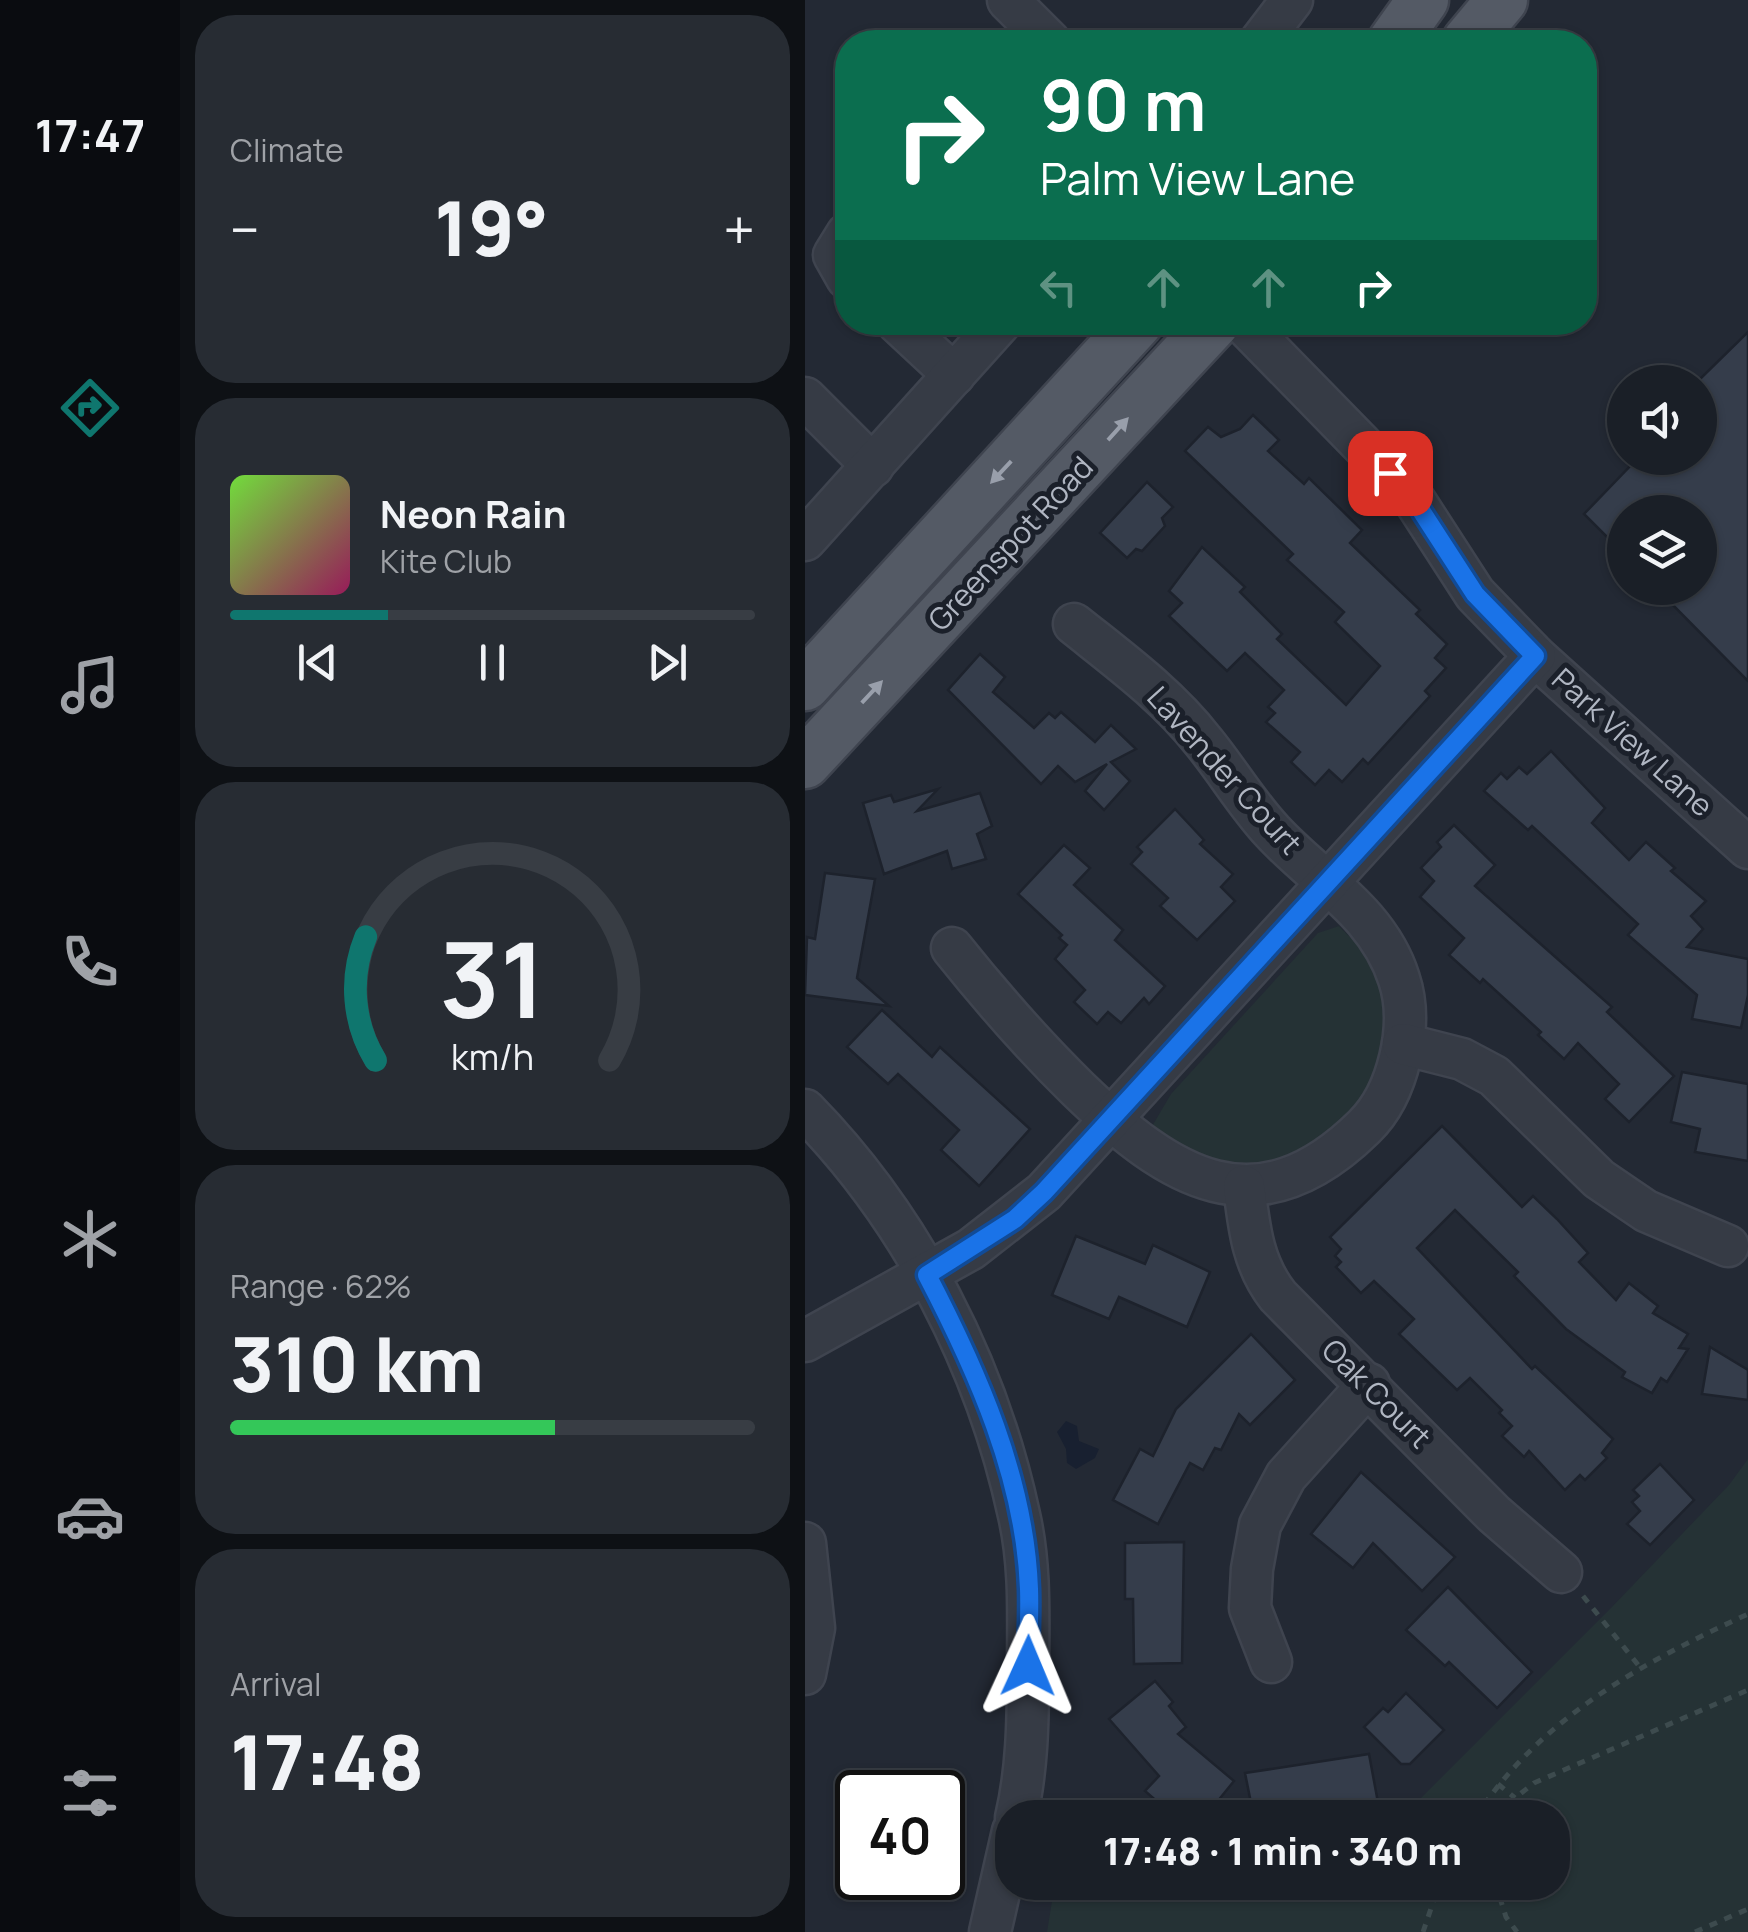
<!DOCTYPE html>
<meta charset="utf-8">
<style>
body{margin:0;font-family:Manrope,sans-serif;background:#272c33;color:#f1f3f6;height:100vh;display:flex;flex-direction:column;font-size:38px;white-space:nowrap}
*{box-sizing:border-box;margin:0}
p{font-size:32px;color:#9fa2a7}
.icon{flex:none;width:55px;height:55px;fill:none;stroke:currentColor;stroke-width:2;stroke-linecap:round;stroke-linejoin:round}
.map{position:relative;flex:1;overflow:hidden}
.panel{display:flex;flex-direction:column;gap:15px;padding:15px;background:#0e1115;width:625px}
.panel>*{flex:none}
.guide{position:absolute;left:30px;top:30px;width:762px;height:305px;border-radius:40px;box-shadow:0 2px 8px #0004,0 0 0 2px #383d44;background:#0b6e4f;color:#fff;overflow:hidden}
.controls{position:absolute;left:802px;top:365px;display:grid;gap:20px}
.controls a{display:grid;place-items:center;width:110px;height:110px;border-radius:50%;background:#1a1f27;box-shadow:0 2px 8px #0004,0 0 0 2px #383d44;font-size:50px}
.speed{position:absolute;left:30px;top:1770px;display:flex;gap:20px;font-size:50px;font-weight:700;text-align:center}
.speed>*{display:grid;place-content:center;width:130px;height:130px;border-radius:50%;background:#1a1f27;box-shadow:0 2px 8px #0004,0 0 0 2px #383d44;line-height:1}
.speed .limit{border:5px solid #111;border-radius:15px;background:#fff;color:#111}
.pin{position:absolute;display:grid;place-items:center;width:85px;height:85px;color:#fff;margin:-42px;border-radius:20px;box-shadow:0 5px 15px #0006}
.me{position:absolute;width:110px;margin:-55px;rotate:1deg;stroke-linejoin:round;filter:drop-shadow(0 0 8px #0008)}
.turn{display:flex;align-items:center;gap:35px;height:210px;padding:0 40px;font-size:45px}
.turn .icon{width:130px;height:130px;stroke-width:2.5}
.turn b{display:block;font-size:70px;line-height:85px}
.lanes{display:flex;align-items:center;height:95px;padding:0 40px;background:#0003;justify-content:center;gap:50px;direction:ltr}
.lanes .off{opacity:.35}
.big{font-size:75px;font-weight:800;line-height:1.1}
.panel .card{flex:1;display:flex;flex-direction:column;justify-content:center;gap:15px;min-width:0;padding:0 35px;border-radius:40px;background:#272c33}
.panel .dial{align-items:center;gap:0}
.dial svg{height:260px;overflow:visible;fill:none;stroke:#383d44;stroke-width:7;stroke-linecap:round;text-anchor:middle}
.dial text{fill:#f1f3f6;stroke:none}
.song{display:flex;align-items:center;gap:30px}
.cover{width:120px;height:120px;border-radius:15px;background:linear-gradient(135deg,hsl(100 70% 55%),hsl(330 70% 35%))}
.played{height:10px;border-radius:5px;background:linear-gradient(90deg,#0f766e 30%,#383d44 30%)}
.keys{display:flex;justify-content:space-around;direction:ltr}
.heat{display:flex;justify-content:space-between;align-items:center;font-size:55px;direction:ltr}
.charge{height:15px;border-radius:8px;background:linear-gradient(90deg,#34c759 62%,#383d44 0)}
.trip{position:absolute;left:190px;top:1800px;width:575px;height:100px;border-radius:40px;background:#1a1f27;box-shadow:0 2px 8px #0004,0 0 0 2px #383d44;font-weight:800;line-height:100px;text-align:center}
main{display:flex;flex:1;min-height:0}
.tabs{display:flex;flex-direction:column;width:180px;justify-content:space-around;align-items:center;background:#0a0c10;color:#9fa2a7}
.tabs .icon{width:70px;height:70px}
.tabs .selected{color:#0f766e}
.tabs b{font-size:45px;color:#f1f3f6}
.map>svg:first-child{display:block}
.green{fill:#253235}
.water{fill:#182030}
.building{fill:#353d4b;stroke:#1d222c;stroke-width:2.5}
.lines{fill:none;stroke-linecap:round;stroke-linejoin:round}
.minor-casing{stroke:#3f444f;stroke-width:45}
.major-casing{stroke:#3f444f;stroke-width:55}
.path{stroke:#3d4b4e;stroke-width:5;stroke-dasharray:8 8;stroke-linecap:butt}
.minor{stroke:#363b45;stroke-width:40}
.major{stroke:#545a65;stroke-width:50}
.oneway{fill:#999fab}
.route-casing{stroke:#114b97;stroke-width:25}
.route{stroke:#1a73e8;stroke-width:18}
.labels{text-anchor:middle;stroke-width:10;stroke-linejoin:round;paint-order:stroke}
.street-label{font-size:30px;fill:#b0b6c2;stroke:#1b202a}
</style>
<main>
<nav class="tabs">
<b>17:47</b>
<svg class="icon selected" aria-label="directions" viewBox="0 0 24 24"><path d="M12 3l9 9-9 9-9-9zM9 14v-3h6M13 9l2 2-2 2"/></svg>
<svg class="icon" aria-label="music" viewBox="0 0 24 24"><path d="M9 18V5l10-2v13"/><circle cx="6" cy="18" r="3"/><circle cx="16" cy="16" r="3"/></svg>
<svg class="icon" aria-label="phone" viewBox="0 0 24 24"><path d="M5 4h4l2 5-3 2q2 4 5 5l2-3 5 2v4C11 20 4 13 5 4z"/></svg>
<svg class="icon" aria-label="climate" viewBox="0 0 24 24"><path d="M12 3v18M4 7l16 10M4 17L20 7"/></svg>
<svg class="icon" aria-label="car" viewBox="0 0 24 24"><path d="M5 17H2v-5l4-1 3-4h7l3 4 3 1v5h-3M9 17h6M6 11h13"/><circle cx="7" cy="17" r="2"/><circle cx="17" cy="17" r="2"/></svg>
<svg class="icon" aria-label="filters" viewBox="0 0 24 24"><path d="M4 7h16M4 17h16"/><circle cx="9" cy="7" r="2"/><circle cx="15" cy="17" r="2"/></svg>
</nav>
<section class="panel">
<div class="card"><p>Climate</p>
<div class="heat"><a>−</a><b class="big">19°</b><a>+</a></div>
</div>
<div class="card">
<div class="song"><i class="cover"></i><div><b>Neon Rain</b><p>Kite Club</p></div></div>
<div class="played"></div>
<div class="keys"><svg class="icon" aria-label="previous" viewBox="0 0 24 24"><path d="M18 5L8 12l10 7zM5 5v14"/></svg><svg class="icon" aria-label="pause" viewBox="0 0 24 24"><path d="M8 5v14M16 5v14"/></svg><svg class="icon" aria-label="next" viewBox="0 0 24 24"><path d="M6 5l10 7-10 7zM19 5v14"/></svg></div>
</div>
<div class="card dial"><svg viewBox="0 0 100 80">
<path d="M14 69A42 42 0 1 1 86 69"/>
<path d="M14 69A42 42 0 0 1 11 31" stroke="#0f766e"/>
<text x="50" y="56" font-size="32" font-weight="700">31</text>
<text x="50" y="72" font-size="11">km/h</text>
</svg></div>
<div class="card"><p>Range · 62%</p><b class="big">310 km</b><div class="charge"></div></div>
<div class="card"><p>Arrival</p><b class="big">17:48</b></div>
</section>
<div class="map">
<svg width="943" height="1932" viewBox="0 0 943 1932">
<rect width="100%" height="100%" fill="#232934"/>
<g class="green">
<path d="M534,926C542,935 554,944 560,954C627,1060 508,1211 391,1158C375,1151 361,1138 346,1128L366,1094L513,933Z"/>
<polygon points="943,1459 943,1932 242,1932 247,1901 340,1882 748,1882 748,1818 597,1817 806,1608 924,1485"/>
</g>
<polygon class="water" points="261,1421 272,1426 274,1441 294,1449 290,1458 271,1469 262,1463 261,1449 252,1432"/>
<g class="building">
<polygon points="943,332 943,681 851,588 895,588 895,512 820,512 820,555 779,514 833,458 895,458 895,379"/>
<polygon points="448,415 474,440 463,451 499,484 504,478 557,530 545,543 615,610 611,614 642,644 630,658 641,668 620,691 625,696 563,764 558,759 537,782 524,770 510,785 486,762 495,752 461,722 470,713 463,707 479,690 440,653 422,671 364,616 377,603 364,591 397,547 440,587 435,592 477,634 472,639 541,705 575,666 530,622 539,612 482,560 488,554 380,451 403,427 416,437 435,429"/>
<polygon points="342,482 368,507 357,518 360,526 337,551 331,549 322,558 295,533"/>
<polygon points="175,654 200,677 188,692 229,728 244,713 250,718 256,712 290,742 306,725 331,749 306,762 325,781 299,810 280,791 302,764 270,782 253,766 236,784 143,690"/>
<polygon points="746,751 800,808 787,823 824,860 841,842 870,868 866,871 901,901 886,916 898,929 882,947 943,959 943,995 936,1028 887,1019 892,995 823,935 833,924 727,826 723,830 679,791 696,773 702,779 714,767 722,774"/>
<polygon points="133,789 112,811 175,793 187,826 172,834 181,859 147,869 142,851 79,874 58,803 86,795 89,802"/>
<polygon points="370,809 399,840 395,844 428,874 416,887 430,901 392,940 355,906 363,898 326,864 337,852 332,847"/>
<polygon points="649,825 690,865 670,886 807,1007 802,1012 869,1076 824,1122 800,1099 814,1084 773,1043 759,1059 733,1035 736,1032 678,979 675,983 644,955 659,938 615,897 629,881 616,868 636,847 632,842"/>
<polygon points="259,845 285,868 269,885 318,930 310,940 360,986 344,1004 339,998 316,1023 303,1012 292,1024 269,1002 280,990 250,959 262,945 254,938 257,935 213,894"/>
<polygon points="20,873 70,879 52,978 84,1006 0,995 2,937 10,939"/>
<polygon points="77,1010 127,1057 135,1047 225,1129 174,1186 136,1150 154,1130 93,1074 83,1084 42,1047"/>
<polygon points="877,1072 943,1084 943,1161 890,1152 895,1129 866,1122"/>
<polygon points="637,1126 717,1207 728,1196 752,1219 783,1253 774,1262 811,1300 824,1283 853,1306 848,1313 883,1334 874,1348 883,1349 862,1382 856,1378 847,1393 817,1377 820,1372 761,1329 709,1276 713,1272 650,1210 612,1248 727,1369 730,1366 808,1439 797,1453 802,1458 780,1480 775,1475 760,1490 724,1451 719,1457 697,1436 707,1426 694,1413 697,1410 665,1378 652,1390 594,1334 609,1319 569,1281 556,1293 531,1267 536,1262 530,1256 536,1249 525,1237"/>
<polygon points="271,1236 340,1264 348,1245 405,1272 382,1327 314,1297 304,1319 247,1295"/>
<polygon points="446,1334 490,1380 445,1425 434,1414 416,1450 410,1448 398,1470 385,1463 353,1524 308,1500 335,1449 348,1456 371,1409"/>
<polygon points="905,1347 943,1370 943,1400 897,1394"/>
<polygon points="855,1464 889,1500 845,1545 822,1524 835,1511 827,1502 834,1496 828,1490"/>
<polygon points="556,1472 650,1557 617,1591 568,1543 548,1568 506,1534"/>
<polygon points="379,1542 377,1663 329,1664 328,1599 320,1599 320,1543"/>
<polygon points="643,1587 727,1672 692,1708 644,1662 640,1666 601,1630"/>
<polygon points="350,1681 368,1702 364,1706 381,1727 373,1734 429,1781 399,1818 371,1818 340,1791 354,1776 304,1719"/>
<polygon points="601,1693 639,1730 605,1764 596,1764 559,1727 578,1708 583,1712"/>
<polygon points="564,1754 574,1808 528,1818 518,1818 516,1808 449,1818 440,1773"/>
</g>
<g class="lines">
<defs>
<g id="minor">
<polyline points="203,0 245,42"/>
<polyline points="455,42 487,0"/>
<polyline points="42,234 29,255 42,278"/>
<polyline points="92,322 149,375"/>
<polyline points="437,322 606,495 670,594 730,656 943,848"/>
<polyline points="0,398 68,466"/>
<polyline points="0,540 196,322"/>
<path d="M147,948C187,998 227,1044 273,1089C365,1178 451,1233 559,1127C594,1093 609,1024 594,979C573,912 512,880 467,831C441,803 422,770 398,741C362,695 314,660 269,624"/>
<polyline points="598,1044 657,1059 689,1076 794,1179 841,1211 923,1246"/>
<path d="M0,1110C107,1219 182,1366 214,1515C226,1567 223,1621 223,1674C223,1722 222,1771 211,1818"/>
<path d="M439,1186C444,1226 447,1263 473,1296L689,1514L756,1572"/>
<polyline points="0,1341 166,1249 239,1192 730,656"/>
<polyline points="0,1543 9,1628 0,1674"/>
<polyline points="466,1662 445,1608 447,1569 455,1525 481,1476 564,1384"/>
<polyline points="185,1932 208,1831"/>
</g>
<g id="major">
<polyline points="588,42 618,0"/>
<polyline points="662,42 697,0"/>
<polyline points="0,685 333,322"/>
<polyline points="0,763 410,322"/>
</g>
</defs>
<use href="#minor" class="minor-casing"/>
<use href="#major" class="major-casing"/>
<g class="path">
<polyline points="778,1596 834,1666"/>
<polyline points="693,1784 710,1798"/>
<path d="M670,1818C736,1717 837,1663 943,1614"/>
<polyline points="696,1818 710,1798 729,1783 943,1690"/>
<polyline points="690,1882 701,1917 712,1932"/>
<polyline points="618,1932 635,1882"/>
<polyline points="890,1932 943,1909"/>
</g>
<use href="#minor" class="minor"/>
<use href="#major" class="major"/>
</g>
<defs><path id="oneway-solid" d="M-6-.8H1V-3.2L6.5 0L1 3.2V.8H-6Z" transform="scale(2.5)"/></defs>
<g class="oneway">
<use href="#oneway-solid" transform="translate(313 429) rotate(-48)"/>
<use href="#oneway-solid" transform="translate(196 472) rotate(133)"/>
<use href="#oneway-solid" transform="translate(67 692) rotate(-47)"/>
</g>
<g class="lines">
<defs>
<path id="route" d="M223,1666C223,1641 225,1615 224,1589C220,1478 172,1371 122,1275L210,1219L239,1192L730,656L670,594L606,495L585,473"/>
</defs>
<use href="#route" class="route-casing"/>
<use href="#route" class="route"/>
</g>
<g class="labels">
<g class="street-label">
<text transform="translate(206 544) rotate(-47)" y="10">Greenspot Road</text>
<text transform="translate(827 743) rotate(42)" y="10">Park View Lane</text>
<text transform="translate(419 771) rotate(48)" y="10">Lavender Court</text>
<text transform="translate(571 1394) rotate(45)" y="10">Oak Court</text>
</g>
</g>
</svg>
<div class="controls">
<a><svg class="icon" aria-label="sound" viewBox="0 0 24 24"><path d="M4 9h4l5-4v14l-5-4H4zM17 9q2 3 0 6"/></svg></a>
<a><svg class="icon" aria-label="layers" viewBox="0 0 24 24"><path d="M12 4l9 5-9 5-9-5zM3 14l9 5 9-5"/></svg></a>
</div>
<div class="speed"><div class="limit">40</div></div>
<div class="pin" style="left:585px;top:473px;background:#d93025"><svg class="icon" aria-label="arrive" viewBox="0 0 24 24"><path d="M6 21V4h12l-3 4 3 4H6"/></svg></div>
<svg class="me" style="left:223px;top:1666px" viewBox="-20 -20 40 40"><path d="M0-17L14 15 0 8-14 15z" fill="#1a73e8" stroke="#fff" stroke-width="4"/></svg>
<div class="trip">17:48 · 1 min · 340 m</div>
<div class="guide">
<div class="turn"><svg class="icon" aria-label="right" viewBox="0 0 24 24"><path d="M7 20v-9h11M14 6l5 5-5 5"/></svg><div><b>90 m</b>Palm View Lane</div></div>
<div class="lanes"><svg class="icon off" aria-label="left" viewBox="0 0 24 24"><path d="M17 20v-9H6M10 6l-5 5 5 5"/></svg><svg class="icon off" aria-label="ahead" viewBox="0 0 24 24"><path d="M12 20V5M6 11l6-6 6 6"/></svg><svg class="icon off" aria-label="ahead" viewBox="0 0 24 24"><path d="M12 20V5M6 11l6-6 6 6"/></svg><svg class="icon" aria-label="right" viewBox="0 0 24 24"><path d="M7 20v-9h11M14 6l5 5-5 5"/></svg></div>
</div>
</div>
</main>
